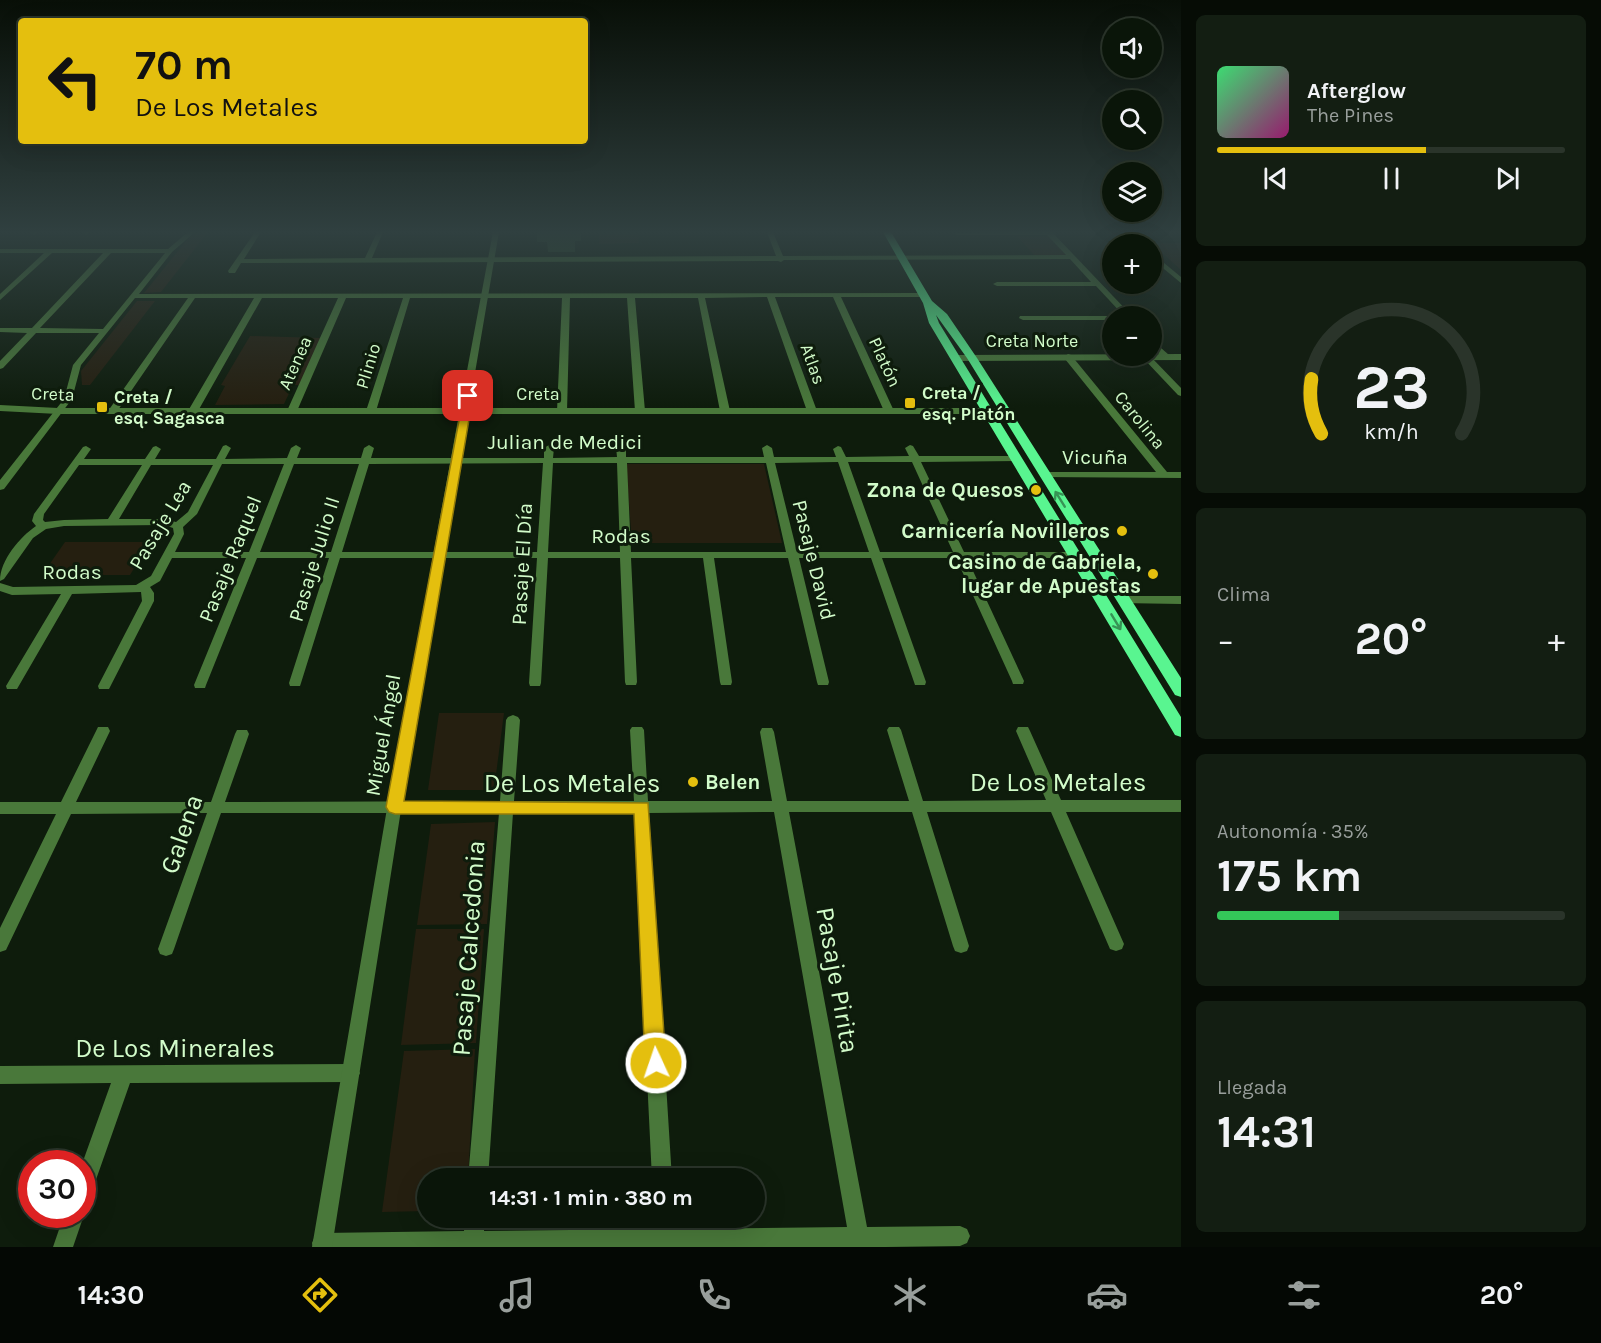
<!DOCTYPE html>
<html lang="es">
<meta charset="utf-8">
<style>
body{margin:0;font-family:Karla,sans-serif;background:#131e12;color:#f1f3f6;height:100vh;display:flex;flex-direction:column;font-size:22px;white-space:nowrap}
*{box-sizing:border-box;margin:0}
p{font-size:20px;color:#999f9c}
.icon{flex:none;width:33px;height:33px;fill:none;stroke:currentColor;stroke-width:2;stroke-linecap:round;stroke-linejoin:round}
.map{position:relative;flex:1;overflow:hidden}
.panel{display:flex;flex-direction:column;gap:15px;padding:15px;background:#060c05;width:420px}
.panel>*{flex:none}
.guide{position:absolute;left:18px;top:18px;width:570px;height:126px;border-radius:6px;box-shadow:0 6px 24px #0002,0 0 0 2px #2a342a;background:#e4bf0e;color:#111;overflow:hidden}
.controls{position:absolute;left:1102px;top:18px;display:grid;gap:12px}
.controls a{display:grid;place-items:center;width:60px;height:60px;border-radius:50%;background:#0a1509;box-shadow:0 6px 24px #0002,0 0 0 2px #2a342a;font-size:30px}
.speed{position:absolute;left:18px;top:1150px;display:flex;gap:12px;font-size:30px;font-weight:700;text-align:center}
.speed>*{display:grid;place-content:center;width:78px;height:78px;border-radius:50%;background:#0a1509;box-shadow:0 6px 24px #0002,0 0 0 2px #2a342a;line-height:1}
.speed .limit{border:9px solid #d22;background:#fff;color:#111}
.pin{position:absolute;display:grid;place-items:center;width:51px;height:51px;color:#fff;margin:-26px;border-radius:12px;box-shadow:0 3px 9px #0006}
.me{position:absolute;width:66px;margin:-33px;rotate:357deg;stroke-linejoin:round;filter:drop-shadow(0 0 4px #0008)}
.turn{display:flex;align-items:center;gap:21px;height:126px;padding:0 18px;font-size:27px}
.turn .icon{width:78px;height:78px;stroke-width:2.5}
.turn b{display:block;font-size:42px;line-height:51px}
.big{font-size:45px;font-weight:700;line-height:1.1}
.panel .widget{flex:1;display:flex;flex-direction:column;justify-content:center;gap:9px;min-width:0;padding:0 21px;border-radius:9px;background:#131e12}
.panel .dial{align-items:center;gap:0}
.dial svg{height:156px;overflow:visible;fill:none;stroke:#2a342a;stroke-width:7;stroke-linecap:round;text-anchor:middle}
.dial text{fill:#f1f3f6;stroke:none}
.song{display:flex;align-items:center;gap:18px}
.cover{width:72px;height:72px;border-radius:9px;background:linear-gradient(135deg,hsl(140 70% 55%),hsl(320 70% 35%))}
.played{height:6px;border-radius:3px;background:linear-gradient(90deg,#e4bf0e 60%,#2a342a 60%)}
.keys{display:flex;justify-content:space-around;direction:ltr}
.heat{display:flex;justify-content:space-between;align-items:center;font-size:33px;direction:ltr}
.charge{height:9px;border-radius:4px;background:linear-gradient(90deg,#34c759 35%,#2a342a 0)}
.trip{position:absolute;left:417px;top:1168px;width:348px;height:60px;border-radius:30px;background:#0a1509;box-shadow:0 6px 24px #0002,0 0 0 2px #2a342a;font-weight:700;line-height:60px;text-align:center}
.tabs{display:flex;height:96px;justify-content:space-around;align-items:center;background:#040804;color:#999f9c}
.tabs .icon{width:42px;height:42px}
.tabs .selected{color:#e4bf0e}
.tabs b{font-size:27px;color:#f1f3f6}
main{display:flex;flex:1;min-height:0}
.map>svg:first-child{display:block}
.green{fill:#251f10}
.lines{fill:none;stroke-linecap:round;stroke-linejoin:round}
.minor{fill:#49783a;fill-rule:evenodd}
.tertiary{fill:#49783a;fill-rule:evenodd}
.primary{fill:#59f590;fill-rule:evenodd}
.wall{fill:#294926}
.oneway{stroke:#379355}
.route{fill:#e4bf0e;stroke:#947c09;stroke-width:1.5}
.poi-dot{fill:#e4bf0e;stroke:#0e1c0c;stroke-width:2}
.labels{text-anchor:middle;stroke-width:6;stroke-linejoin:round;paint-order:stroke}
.far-street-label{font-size:18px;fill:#d2fcca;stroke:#0e1c0c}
.far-poi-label{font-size:18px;font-weight:bold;fill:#d2fcca;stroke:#0e1c0c;text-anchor:start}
.street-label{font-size:21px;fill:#d2fcca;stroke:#0e1c0c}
.poi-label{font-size:21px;font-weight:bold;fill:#d2fcca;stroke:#0e1c0c;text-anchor:end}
.near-street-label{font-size:26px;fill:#d2fcca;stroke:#0e1c0c}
</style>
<main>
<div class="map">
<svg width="1181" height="1247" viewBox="0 0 1181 1247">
<rect width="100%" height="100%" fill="#0e1c0c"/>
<g class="green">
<polygon points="198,232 208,232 161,292 144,293 187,240"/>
<polygon points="599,232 638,232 639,243 599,244"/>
<polygon points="1017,236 1048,236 1066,255 1034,255"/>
<polygon points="1151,243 1181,243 1181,270"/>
<polygon points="137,301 155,301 90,385 82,385 81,371"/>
<polygon points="250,336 322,338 299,385 293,385 284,404 215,405 225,386 221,385"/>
<polygon points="626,464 764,464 782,543 632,543"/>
<polygon points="65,542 150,542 130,575 42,575"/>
<polygon points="439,713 504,713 494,790 428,790"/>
<polygon points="495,822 487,924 417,925 431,824"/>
<polygon points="416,929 484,929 476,1043 401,1045"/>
<polygon points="475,1049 468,1179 428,1179 427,1211 382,1212 404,1051"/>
</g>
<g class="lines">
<g class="minor">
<polygon points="31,232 38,232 34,235"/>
<polygon points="83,232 91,232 86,235"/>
<path d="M188,232H195L172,252L139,294L924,293L928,295L924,297H841L894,411L889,414L884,411L833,297H775L817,411L812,414L807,411L767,297L705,298L730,411L725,414L720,411L698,298H635L645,411L640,414L635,411L627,298H570L567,411L562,414L557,411L562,298H410L376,411L371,414L366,411L403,298H346L297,411L292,414L287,411L338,298H262L198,411L193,414L188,411L254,298H195L116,413L113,414L108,411L188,298H135L81,365L72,399L4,489L0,490V480L64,399L73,365L99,333H36L3,368L0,369V361L27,333L0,332V328H32L103,253H52L0,300V294L44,253H0V249H168ZM111,253H165L103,329L40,328Z"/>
<polygon points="255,232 261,232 244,259 365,258 377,232 383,232 372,258 776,256 767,232 773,232 783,256 1066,255 1047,235 957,235 954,233 1052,232 1132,316 1124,316 1096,286 997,286 993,284 997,282 1091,282 1070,259 784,260 781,262 778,261 241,263 235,273 229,273 228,271"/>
<polygon points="1124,232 1131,232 1144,244 1137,244"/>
<polygon points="1152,253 1181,277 1181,283 1152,259"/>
<polygon points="1020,316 1116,316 1113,316 1113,320 1023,320 1019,318"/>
<polygon points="1152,340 1169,355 1169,359 1163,359 1152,347"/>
<polygon points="1068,354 1071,355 1167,472 1181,472 1181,478 1041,477 1040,475 1045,472 1156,472 1065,359 1064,357"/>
<polygon points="1144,356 1150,356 1181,388 1181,396 1178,395 1144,359"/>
<path d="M621,444L626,447V457H764L762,448L767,445L772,448L774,457H836L833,449L838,446L841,447L846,457L909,456L905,448L910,445L913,446L919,456H1017L1022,459L1020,461L921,462L964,552H1075L1081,555L1075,558H967L1024,681L1023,684H1013L1012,681L956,558H882L926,682L925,685H915L914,682L871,558H799L829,682L828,685H818L817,682L788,558H714L732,682L731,685H721L720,682L703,558H631L637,682L636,685H626L625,682L620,558H548L541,683L540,686H530L529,683L537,558H340L301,683L300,686H290L289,683L329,558H257L206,685L205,688H195L194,685L246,558H172L160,581L150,587L154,593V601L109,689H99L98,686L142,601L141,592L72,594L17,689H7L6,686L61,594L12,595L0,591V583L13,587L136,585L151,576L174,534L173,528L164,525L64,526L46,529L33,538L4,579L0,581C0,560 20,537 36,526L32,521L34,514L83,447L86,446L91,449L84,459H145L153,447L156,446L161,449L155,459H216L223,446L226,445L231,448L225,459L287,458L291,448L296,445L301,448L297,458H361L364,448L369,445L374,448L371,458H544V448L549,445L554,448L553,458L617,457L616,447ZM838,462L869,552H797L775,463ZM848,462H912L953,552H880ZM543,463L537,552H342L369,464ZM553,463H617L620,552H548ZM627,463H766L786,552H631ZM222,464H284L249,552H175L184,534L183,527L197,514ZM294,464H359L331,552H260ZM79,465H142L108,519L64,520L45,522L43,520L44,514ZM151,465H213L188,512L176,522L164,519H119Z"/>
<polygon points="1124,596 1181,596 1181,604 1120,603 1118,600 1120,597"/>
<polygon points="513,715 518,717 520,720 514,801 634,801 630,730 632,727 642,727 644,730 648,801 772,801 760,732 762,728 772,728 774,732 787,801 909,801 887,730 889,727 899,727 901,730 923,801 1046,800 1016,731 1018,727 1028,727 1030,731 1061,800 1181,800 1181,812 1066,812 1124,944 1122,949 1116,951 1110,949 1051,812 927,812 969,946 967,951 961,953 955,951 953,946 912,812 789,812 867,1227 960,1226 967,1229 970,1236 967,1243 960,1246 886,1247 313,1247 312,1243 315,1236 322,1233 464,1231 465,1218 485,1218 484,1231 654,1229 654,1218 674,1218 675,1229 847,1227 774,812 649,813 672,1179 652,1179 634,813 513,813 488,1179 468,1179 499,813 221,813 174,949 172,954 166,956 160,954 158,949 207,813 71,814 6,950 0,952 0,928 56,814 0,814 0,802 61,802 98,727 108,727 110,731 76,802 211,802 235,734 237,730 247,730 249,734 225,802 500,801 506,720 508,717"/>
<polygon points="351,1064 357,1067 360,1073 357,1079 351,1082 130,1083 92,1191 89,1198 82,1201 82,1164 111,1083 0,1084 0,1066"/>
<polygon points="82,1211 84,1215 73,1247 53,1247 64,1215 82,1215"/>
</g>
<g class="tertiary">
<polygon points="493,232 499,232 469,408 1005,408 1010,411 1005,414 468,414 404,791 332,1247 312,1247 390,791 459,414 58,414 0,411 0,405 58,408 460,408"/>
<polygon points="1181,354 1181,360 956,361 952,358 956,355"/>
</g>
<polygon class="primary" points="883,232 891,232 932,301 947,314 977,358 1181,678 1181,697 1175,695 967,358 936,315 939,323 1181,717 1181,737 1175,735 929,323 923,303"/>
</g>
<polygon class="wall" points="537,232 581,232 581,241 575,241 575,252 548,252 547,242 537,242"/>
<defs><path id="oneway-shaft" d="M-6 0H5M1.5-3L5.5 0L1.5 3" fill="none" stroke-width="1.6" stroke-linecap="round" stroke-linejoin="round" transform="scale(1.5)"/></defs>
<g class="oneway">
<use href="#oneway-shaft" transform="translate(1060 499) rotate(-122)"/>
<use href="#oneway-shaft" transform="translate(1116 622) rotate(59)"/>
</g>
<linearGradient id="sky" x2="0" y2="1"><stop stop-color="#080f07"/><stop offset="0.57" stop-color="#304040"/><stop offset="1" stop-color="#304040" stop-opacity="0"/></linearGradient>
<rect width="1181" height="407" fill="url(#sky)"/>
<polygon class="route" points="464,394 473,396 404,801 648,803 666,1063 663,1070 656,1073 648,1070 645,1063 634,814 395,814 389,812 386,807"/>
<g class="poi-dot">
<rect x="904" y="397" width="12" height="12" rx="3"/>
<rect x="96" y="401" width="12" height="12" rx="3"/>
<circle cx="1036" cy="490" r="6"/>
<circle cx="1122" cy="531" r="6"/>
<circle cx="1153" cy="574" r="6"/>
<circle cx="693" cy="782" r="6"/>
</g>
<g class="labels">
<g class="far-street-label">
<text x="1032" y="347">Creta Norte</text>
<text transform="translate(885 362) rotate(65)" y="6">Platón</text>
<text transform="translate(295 363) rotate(-66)" y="6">Atenea</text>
<text transform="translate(813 364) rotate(70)" y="6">Atlas</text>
<text transform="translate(368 366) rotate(-73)" y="6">Plinio</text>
<text transform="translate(53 394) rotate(2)" y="6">Creta</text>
<text x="538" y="400">Creta</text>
<text transform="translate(1140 420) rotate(51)" y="6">Carolina</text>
</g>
<g class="far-poi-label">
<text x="922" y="399">Creta /<tspan x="922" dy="21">esq. Platón</tspan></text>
<text x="114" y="403">Creta /<tspan x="114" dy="21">esq. Sagasca</tspan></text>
</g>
<g class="street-label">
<text x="565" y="449">Julian de Medici</text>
<text x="1095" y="464">Vicuña</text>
<text transform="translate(160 525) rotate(-59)" y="7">Pasaje Lea</text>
<text x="621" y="543">Rodas</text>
<text transform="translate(230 559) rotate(-68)" y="7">Pasaje Raquel</text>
<text transform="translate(314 559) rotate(-73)" y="7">Pasaje Julio II</text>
<text transform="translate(814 560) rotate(76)" y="7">Pasaje David</text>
<text transform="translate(522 564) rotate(-87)" y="7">Pasaje El Día</text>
<text x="72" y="579">Rodas</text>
<text transform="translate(383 735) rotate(-80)" y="7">Miguel Ángel</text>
</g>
<g class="poi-label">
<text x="1024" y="497">Zona de Quesos</text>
<text x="1110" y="538">Carnicería Novilleros</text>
<text x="1141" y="569">Casino de Gabriela,<tspan x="1141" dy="24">lugar de Apuestas</tspan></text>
<text x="705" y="789" text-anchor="start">Belen</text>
</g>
<g class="near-street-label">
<text x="1058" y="791">De Los Metales</text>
<text x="572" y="792">De Los Metales</text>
<text transform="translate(181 834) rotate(-71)" y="9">Galena</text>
<text transform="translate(468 948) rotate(-86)" y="9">Pasaje Calcedonia</text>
<text transform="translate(838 980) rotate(80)" y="9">Pasaje Pirita</text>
<text x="175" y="1057">De Los Minerales</text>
</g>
</g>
</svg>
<div class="controls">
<a><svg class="icon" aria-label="sound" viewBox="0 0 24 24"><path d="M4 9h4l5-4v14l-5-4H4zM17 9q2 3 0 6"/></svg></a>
<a><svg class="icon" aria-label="search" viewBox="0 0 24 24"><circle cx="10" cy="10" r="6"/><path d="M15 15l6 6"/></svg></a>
<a><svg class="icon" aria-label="layers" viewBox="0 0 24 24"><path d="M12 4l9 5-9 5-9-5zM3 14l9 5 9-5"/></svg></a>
<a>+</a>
<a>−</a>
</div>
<div class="speed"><div class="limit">30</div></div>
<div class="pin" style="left:468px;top:396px;background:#d93025"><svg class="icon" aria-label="arrive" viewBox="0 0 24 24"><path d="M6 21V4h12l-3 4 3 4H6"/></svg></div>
<svg class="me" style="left:656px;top:1063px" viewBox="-20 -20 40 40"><circle r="17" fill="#e4bf0e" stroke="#fff" stroke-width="3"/><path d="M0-11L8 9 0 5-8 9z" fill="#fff"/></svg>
<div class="trip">14:31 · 1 min · 380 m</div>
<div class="guide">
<div class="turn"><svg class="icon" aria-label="left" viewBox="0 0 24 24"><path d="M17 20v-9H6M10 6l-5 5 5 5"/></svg><div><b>70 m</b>De Los Metales</div></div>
</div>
</div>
<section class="panel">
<div class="widget">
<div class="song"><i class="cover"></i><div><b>Afterglow</b><p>The Pines</p></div></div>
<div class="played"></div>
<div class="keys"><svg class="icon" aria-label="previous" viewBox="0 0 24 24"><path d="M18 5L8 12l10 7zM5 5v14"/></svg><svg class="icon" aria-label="pause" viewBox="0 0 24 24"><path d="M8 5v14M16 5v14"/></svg><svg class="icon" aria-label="next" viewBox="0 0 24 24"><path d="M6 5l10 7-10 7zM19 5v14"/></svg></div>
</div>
<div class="widget dial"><svg viewBox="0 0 100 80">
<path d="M14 69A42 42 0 1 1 86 69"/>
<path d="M14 69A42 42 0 0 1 9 41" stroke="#e4bf0e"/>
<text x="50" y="56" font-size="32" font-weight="700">23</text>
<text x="50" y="72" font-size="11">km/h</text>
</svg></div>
<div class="widget"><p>Clima</p>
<div class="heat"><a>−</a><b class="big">20°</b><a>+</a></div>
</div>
<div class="widget"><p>Autonomía · 35%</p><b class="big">175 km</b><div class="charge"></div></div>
<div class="widget"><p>Llegada</p><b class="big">14:31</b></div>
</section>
</main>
<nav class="tabs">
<b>14:30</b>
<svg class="icon selected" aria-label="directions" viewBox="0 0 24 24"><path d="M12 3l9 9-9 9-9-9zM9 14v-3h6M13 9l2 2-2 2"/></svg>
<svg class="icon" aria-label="music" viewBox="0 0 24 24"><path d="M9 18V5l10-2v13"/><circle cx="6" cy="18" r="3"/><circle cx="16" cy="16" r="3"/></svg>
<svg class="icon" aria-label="phone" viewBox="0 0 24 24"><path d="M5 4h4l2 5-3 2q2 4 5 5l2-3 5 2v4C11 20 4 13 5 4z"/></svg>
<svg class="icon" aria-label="climate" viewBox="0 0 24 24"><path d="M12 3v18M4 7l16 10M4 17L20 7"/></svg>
<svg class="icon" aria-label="car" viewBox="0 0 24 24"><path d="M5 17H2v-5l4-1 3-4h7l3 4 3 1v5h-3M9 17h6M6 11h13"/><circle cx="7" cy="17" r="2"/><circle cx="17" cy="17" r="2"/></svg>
<svg class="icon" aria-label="filters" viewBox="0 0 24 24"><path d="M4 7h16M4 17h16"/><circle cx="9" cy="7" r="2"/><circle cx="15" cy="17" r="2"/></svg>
<b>20°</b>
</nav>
